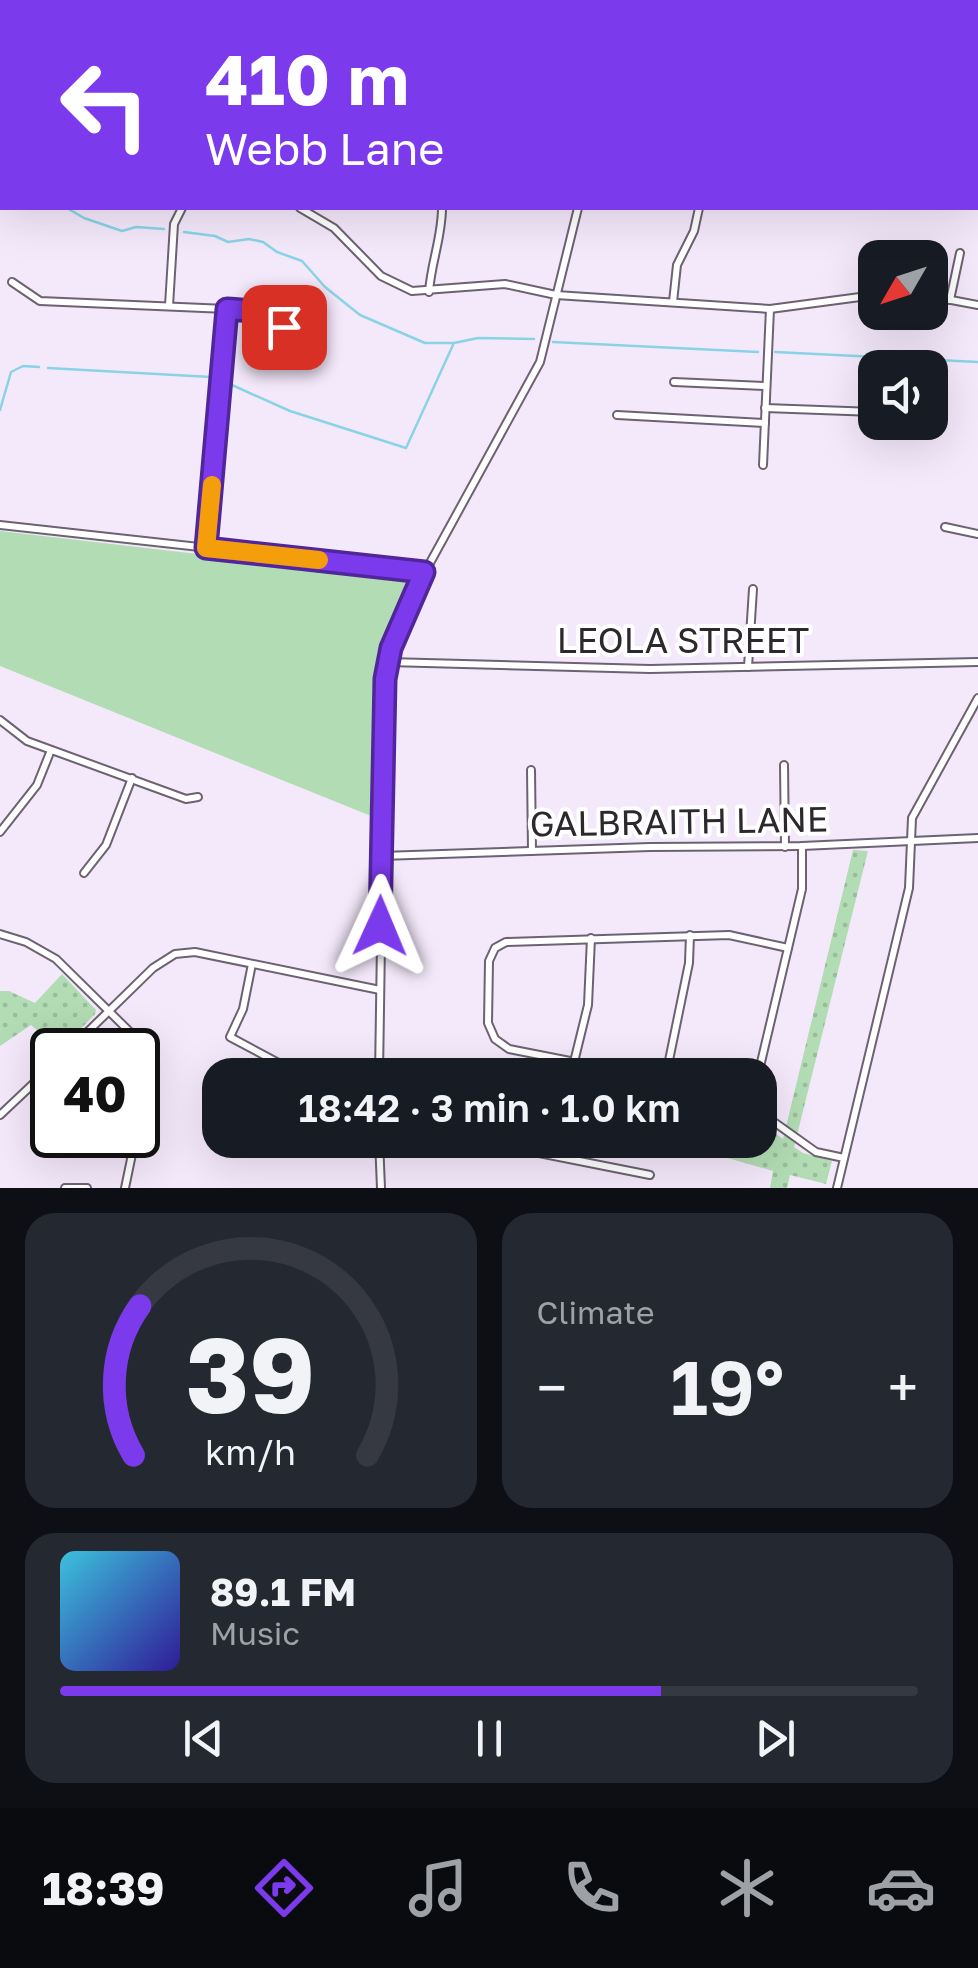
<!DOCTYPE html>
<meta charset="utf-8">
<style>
body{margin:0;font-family:"Golos Text",sans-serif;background:#242831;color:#f1f3f6;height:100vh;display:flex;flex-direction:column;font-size:38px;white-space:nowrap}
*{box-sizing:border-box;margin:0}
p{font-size:32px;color:#9ea1a6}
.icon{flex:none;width:55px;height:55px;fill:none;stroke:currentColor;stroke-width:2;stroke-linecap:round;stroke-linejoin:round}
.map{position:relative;height:1188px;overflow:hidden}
.panel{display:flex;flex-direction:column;gap:25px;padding:25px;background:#0d0f14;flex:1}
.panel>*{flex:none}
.hud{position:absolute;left:0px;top:0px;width:980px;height:210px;box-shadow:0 10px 40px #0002;background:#7c3aed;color:#fff;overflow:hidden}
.needle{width:65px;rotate:231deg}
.buttons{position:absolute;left:858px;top:240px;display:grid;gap:20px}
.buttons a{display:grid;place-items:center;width:90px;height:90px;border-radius:20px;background:#171b24;box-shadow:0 10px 40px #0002;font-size:50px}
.speed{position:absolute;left:30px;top:1028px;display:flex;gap:20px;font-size:50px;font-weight:700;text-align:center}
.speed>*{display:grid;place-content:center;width:130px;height:130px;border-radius:50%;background:#171b24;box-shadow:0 10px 40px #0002;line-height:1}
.speed .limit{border:5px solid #111;border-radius:15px;background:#fff;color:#111}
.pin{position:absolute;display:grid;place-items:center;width:85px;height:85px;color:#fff;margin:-42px;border-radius:20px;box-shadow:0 5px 15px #0006}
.me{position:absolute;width:110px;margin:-55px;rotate:1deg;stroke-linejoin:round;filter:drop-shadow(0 0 8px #0008)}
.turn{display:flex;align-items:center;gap:35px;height:210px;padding:0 40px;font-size:45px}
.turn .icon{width:130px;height:130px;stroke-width:2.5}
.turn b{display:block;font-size:70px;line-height:85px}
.big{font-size:75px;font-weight:600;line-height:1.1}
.panel .widget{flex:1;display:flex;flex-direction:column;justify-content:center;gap:15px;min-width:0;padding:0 35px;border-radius:30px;background:#242831}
.panel .dial{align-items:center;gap:0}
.dial svg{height:260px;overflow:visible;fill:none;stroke:#363941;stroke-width:7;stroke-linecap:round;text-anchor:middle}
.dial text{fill:#f1f3f6;stroke:none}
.song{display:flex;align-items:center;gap:30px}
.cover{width:120px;height:120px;border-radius:15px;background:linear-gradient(135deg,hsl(190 70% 55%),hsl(250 70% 35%))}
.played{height:10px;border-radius:5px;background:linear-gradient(90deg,#7c3aed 70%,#363941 70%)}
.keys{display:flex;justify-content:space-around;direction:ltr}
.heat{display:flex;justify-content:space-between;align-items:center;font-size:55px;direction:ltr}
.panel .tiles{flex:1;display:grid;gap:25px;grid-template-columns:1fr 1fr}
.widget:last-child{grid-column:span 2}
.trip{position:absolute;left:202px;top:1058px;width:575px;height:100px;border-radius:30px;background:#171b24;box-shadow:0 10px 40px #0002;font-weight:600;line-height:100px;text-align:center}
.tab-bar{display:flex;height:160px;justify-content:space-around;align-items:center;background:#090b0e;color:#9ea1a6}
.tab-bar .icon{width:70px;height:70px}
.tab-bar .on{color:#7c3aed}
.tab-bar b{font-size:45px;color:#f1f3f6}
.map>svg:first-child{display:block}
.grass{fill:#b2dcb3}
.park{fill:url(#park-dots)}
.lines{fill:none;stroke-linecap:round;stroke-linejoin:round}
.stream{stroke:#8ad3e6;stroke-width:2.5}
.minor-casing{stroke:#6c6271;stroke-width:10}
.major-casing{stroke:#8a6842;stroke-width:11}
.minor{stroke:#fff;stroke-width:6}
.major{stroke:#d7b994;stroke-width:8}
.route-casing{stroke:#51269a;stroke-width:25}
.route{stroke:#7c3aed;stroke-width:18}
.slow{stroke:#f59e0b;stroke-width:18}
.labels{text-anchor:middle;stroke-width:8;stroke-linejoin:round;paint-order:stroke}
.street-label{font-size:35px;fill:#2c282e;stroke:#fff}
</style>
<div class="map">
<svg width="978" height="1188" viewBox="0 0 978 1188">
<defs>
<pattern id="park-dots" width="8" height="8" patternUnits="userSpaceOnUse" patternTransform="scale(2.5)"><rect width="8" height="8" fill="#b2dcb3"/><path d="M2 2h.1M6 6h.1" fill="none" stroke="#99bd9a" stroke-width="1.8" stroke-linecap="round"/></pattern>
</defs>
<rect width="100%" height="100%" fill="#f4e9fb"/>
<polygon class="grass" points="0,531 413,579 377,653 376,818 0,666"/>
<g class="park">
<polygon points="853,850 868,851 794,1147 803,1153 832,1161 826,1184 790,1175 787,1188 770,1188 773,1171 714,1154 719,1140 760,1140 760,1123 783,1139"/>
<polygon points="62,974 96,1010 95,1014 60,1050 31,1025 0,1046 0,991 9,991 35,1003"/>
</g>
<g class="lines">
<g class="stream">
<polyline points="0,194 2,195"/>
<polyline points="67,208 84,218 122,231 136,227 164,229"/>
<polyline points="184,232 215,236 228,242 249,239 263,242 277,252 302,261 325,287 360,315 425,343 454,343 478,338 534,339"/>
<polyline points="553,342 758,352"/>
<polyline points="775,352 978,362"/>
<polyline points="48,368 211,377"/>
<polyline points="232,385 290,411 406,448 453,345"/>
<polyline points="0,410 11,372 23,366 39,367"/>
</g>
<defs>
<g id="minor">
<polyline points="254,0 255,2"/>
<polyline points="609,0 610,2"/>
<polyline points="712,0 720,2"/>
<polyline points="857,0 858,2"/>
<polyline points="615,2 615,0"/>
<polyline points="752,2 756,0"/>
<polyline points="300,208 334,228 381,276 412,291 505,284 556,295 770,309 875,295"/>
<polyline points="870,267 872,295"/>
<polyline points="12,282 40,301 250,310 269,315 303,349"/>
<path d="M429,292C431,263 442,237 442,208"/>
<polyline points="930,296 978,305"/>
<polyline points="950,300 960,253"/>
<polyline points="673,302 677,265 694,231 699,208"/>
<polyline points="169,306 174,224 182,208"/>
<polyline points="674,382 766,386"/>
<polyline points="765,408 875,412"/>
<polyline points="617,415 765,423"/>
<polyline points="763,465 770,309"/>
<polyline points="0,525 425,572"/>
<polyline points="945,527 978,534"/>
<polyline points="205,548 227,309"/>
<polyline points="388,662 650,669 978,662"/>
<polyline points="748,667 753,589"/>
<polyline points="0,720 27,741 186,799 198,797"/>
<polyline points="784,765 785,847"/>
<polyline points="531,770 532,851"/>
<polyline points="0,832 37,785 51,750"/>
<polyline points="381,856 650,847 802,846 978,838"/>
<polyline points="84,873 106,845 132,778"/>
<polyline points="0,934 26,942 56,959 130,1032 142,1065 138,1125"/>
<polyline points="252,964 243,1009 230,1037 301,1075"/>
<polyline points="69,1050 153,968 175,954 195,952 380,990"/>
<polyline points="574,1062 588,1005 591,938"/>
<polyline points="379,1075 385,679 391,647 425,572 540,362 578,208"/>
<polyline points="641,1075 509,1049 495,1039 488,1023 489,961 495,948 506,942 729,935 788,948"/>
<polyline points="666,1075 689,963 690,935"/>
<polyline points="758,1075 802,889 802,846"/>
<polyline points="760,1112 816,1152 844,1158"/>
<polyline points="0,1115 52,1066"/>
<polyline points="379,1140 381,1188"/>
<polyline points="473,1140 650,1175"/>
<polyline points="65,1188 87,1188"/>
<polyline points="125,1188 136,1135"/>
<polyline points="837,1188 909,888 912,818 978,698"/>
</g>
<g id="major">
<polyline points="18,2 20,0"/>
<polyline points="0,38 2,33"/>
</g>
</defs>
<use href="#minor" class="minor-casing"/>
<use href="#major" class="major-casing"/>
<use href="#minor" class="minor"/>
<use href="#major" class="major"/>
</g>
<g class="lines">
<defs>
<path id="route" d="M284,327C266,312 250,310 227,309L206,548L424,572L391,648L385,679L380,926"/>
</defs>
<use href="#route" class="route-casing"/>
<use href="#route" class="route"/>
<polyline class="slow" points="212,485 206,548 319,560"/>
</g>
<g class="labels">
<g class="street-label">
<text x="683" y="653">LEOLA STREET</text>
<text transform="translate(679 822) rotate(-1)" y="12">GALBRAITH LANE</text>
</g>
</g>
</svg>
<div class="buttons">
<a><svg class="needle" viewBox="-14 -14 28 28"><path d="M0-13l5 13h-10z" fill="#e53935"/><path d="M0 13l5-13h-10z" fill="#9ea1a6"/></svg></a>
<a><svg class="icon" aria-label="sound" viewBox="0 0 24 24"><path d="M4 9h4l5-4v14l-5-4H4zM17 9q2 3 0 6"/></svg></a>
</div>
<div class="speed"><div class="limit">40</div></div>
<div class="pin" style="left:284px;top:327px;background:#d93025"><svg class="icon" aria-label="arrive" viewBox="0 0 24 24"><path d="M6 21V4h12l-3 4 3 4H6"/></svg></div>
<svg class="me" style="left:380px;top:926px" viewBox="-20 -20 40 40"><path d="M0-17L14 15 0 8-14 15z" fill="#7c3aed" stroke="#fff" stroke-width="4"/></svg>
<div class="trip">18:42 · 3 min · 1.0 km</div>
<div class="hud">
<div class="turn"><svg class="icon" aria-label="left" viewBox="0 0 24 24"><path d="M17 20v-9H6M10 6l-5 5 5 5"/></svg><div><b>410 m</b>Webb Lane</div></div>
</div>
</div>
<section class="panel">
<div class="tiles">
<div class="widget dial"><svg viewBox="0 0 100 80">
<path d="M14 69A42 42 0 1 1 86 69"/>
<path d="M14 69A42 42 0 0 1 16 23" stroke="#7c3aed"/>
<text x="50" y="56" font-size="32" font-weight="700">39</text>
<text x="50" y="72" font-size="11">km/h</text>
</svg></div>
<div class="widget"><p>Climate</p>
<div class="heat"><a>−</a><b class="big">19°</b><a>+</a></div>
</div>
<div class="widget">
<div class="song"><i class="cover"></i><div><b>89.1 FM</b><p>Music</p></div></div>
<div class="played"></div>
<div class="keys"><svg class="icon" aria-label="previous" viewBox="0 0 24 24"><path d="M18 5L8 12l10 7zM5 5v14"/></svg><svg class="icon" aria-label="pause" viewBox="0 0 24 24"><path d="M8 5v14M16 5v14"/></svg><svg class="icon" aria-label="next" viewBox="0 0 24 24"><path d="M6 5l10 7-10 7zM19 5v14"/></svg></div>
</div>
</div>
</section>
<nav class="tab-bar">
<b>18:39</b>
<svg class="icon on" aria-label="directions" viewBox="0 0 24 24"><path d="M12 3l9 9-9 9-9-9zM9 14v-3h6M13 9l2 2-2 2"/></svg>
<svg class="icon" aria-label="music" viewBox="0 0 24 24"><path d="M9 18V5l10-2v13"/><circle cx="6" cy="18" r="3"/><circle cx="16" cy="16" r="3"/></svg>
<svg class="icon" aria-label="phone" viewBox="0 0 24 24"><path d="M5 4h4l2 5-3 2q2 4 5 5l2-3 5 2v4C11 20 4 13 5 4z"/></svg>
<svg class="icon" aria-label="climate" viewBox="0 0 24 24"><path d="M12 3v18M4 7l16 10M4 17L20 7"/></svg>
<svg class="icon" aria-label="car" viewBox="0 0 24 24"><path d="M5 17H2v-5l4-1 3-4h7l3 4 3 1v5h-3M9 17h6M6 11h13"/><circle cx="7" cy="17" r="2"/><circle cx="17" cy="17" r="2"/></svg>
</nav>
